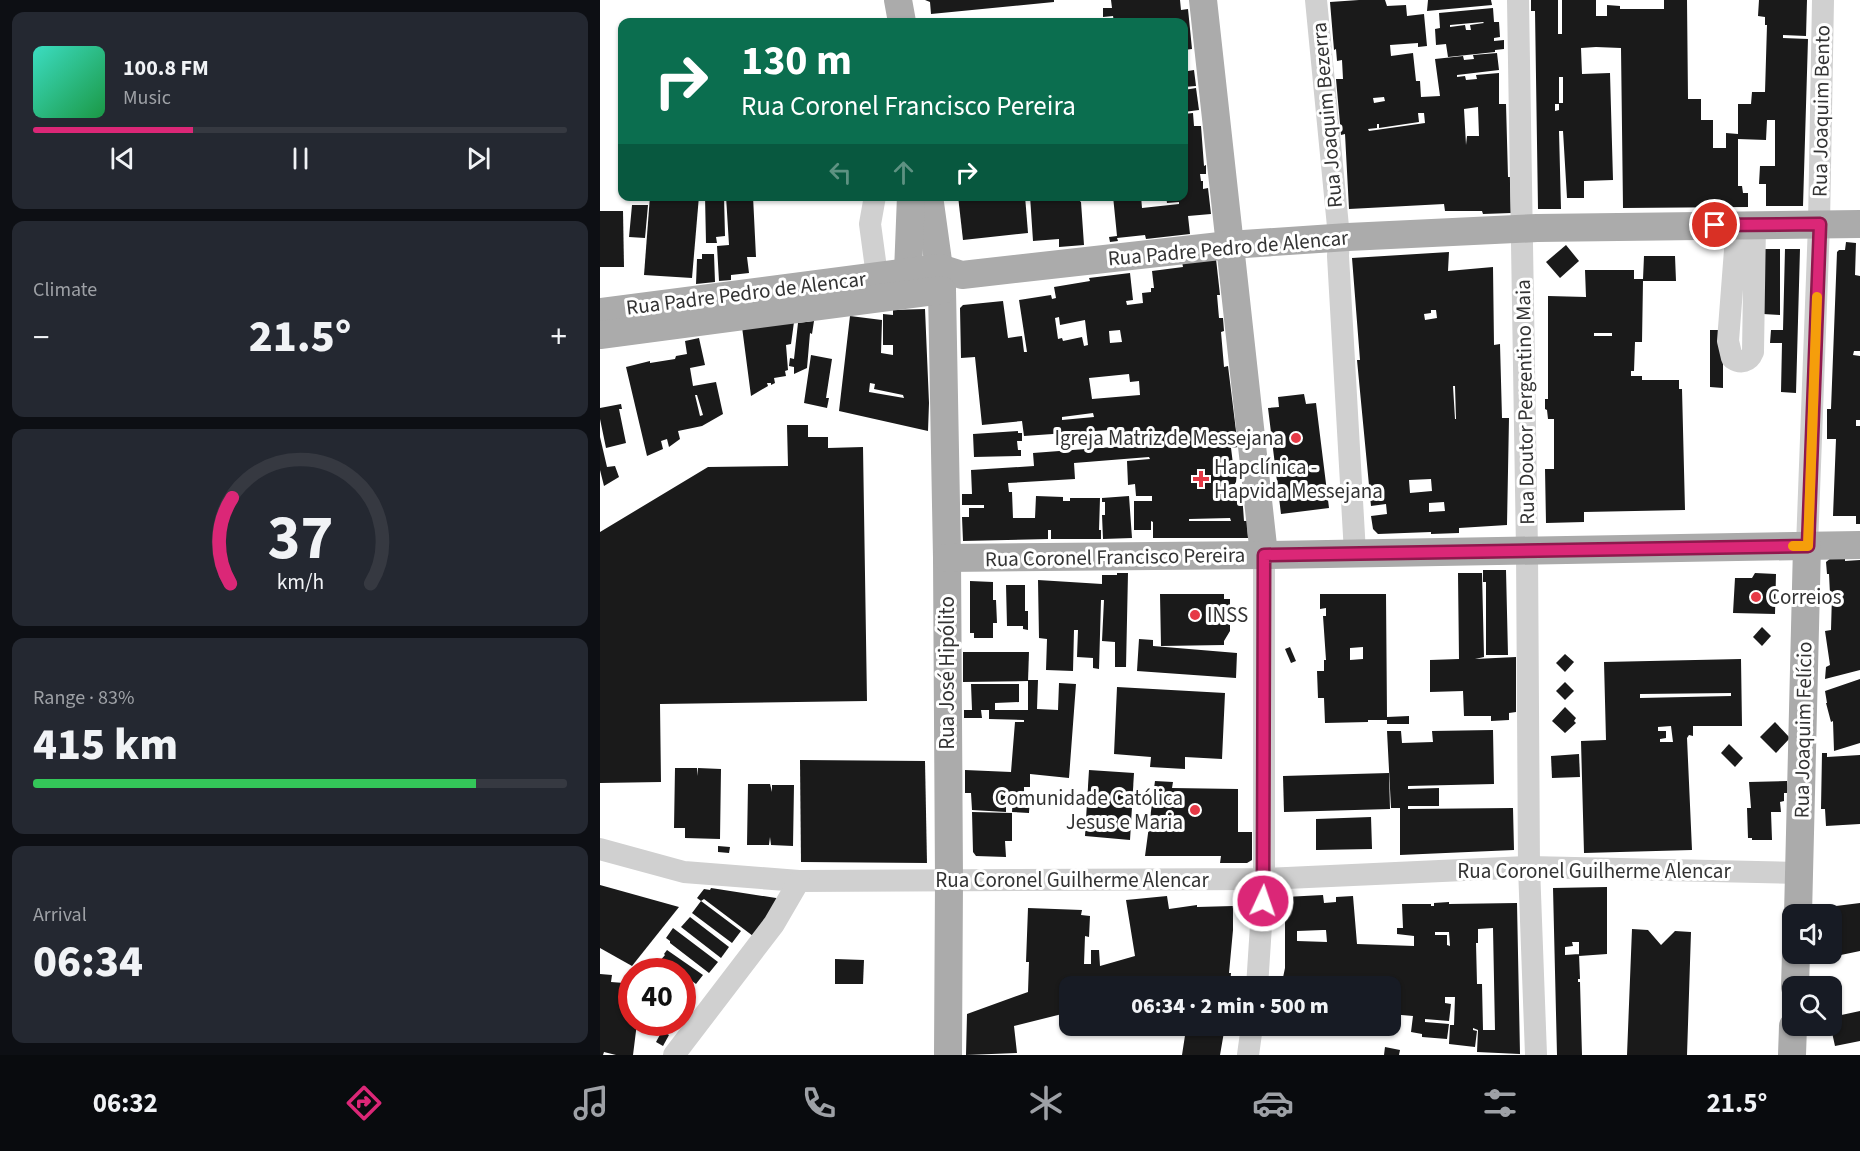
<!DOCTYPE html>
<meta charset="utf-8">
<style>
body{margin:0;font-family:"Source Sans 3",sans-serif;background:#242831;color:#f1f3f6;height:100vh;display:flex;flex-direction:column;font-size:22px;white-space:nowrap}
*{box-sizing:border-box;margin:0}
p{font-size:20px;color:#9ea1a6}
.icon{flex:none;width:33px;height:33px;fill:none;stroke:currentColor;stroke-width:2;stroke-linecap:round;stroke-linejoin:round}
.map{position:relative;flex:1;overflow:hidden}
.drawer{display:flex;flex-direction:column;gap:12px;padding:12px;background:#0d0f14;width:600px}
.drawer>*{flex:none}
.banner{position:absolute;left:18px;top:18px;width:570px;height:183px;border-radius:12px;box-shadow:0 2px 4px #0004;background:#0b6e4f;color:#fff;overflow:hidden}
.controls{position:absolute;left:1182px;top:904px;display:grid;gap:12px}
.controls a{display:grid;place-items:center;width:60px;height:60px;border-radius:12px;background:#171b24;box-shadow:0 2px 4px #0004;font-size:30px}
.speed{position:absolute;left:18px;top:958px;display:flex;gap:12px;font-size:30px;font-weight:700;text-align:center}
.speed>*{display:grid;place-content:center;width:78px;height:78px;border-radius:50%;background:#171b24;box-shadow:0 2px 4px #0004;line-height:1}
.speed .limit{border:9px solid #d22;background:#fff;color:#111}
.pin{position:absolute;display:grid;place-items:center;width:51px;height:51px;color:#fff;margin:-26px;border:3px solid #fff;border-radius:50%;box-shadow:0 2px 6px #0007}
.me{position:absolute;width:66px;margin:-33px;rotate:3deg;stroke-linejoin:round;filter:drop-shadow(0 0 4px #0008)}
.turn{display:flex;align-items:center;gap:21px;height:126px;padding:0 24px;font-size:27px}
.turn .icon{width:78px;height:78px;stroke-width:2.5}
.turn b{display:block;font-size:42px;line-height:51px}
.lanes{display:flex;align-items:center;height:57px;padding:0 24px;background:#0003;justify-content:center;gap:30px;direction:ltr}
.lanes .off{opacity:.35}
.big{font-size:45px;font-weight:800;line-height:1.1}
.drawer .widget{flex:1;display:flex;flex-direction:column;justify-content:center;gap:9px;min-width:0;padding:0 21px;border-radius:12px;background:#242831}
.drawer .dial{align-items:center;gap:0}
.dial svg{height:156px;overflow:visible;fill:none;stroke:#363941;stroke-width:7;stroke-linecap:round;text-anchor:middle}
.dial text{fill:#f1f3f6;stroke:none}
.song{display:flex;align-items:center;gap:18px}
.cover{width:72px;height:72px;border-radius:9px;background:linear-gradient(135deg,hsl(170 70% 55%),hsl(140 70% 35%))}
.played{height:6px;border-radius:3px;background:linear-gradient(90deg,#db2777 30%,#363941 30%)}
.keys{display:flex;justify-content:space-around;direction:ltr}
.heat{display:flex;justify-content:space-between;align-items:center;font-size:33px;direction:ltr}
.charge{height:9px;border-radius:4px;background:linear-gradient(90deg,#34c759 83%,#363941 0)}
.trip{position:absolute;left:459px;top:976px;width:342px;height:60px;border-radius:12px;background:#171b24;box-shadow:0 2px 4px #0004;font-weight:800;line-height:60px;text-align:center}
.dock{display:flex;height:96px;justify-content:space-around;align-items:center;background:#090b0e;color:#9ea1a6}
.dock .icon{width:42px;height:42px}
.dock .on{color:#db2777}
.dock b{font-size:27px;color:#f1f3f6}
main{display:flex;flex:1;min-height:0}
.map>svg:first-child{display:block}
.building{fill:#1a1a1a;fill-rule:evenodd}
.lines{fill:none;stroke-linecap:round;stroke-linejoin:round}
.minor{stroke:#d0d0d0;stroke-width:22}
.major{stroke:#ababab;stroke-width:28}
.route-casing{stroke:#8e194d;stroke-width:15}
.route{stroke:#db2777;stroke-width:10}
.slow{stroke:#f59e0b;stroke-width:10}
.poi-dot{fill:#e63946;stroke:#fff;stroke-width:2}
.labels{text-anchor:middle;stroke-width:6;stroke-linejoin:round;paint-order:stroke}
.street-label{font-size:21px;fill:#333;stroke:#fff}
.poi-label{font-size:21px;fill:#333;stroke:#fff;text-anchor:start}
</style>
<main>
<section class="drawer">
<div class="widget">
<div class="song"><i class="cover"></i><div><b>100.8 FM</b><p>Music</p></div></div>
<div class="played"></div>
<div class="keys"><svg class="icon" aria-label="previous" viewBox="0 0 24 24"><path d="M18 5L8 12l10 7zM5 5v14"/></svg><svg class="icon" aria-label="pause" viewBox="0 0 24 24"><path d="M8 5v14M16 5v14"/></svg><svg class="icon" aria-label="next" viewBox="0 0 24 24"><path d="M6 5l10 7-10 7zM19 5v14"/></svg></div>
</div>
<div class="widget"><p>Climate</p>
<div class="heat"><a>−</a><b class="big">21.5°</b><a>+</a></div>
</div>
<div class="widget dial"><svg viewBox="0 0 100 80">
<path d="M14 69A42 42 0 1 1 86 69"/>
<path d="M14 69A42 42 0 0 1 15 25" stroke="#db2777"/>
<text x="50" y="56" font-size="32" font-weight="700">37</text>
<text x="50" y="72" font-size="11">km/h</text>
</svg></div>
<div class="widget"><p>Range · 83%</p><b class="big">415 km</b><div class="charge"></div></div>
<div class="widget"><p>Arrival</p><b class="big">06:34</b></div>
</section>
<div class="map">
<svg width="1260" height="1055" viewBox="0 0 1260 1055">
<rect width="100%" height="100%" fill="#fff"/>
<g class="building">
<polygon points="325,0 454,0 454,2 331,14 330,2"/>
<polygon points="511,0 580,0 581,10 588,9 592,49 584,50 584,22 514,22 513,16 503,17 503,8 512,8"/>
<path d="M759,0H785L787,6L806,5L807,16L824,14L827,46L818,47V43L790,45L791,56L813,53L816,81H820L821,97L840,96L835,59L863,56L864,60L874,59L873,55L897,53L899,70L857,75V77L865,76L866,80L877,79L876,75L899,73V104H906L908,177H910L911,213L883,214L882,211H845L844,204L749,209L745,134L741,135L736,79H743L742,60L737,61L736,49L734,50L730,2ZM784,97L785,101L774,103L773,98ZM878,107L879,136H867L866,145L864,109ZM818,113H824L825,123L769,131L768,129L777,128V124H779V128L819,122Z"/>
<polygon points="828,0 891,0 892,5 827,11"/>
<path d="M931,0H958V34H962V0H996V16H1007V5L1020,6V9H1064V0H1087L1088,99H1101V120H1113V148H1126V133L1138,134V104H1151L1152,92H1165L1167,25H1165V17L1158,16L1159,0H1207L1206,36L1183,35V38L1208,39L1203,206H1166V184H1159L1160,166H1175V120H1167L1166,140L1138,139V186H1142L1143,193H1148V207L1023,208L1021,48L996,47L981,48L982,74L1010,73L1013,180L984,181V198H967L963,131H959L961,209H938L935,11H931ZM959,77H963V103H959V110L955,111V104H959Z"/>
<path d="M893,8L894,22H899L900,37L894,38V41L904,40V49L895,50V52L848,57L846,44L836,45L835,29L840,28L839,13ZM883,22L884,23L870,25L871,30H866L865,25L850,27V25Z"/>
<polygon points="584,57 586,57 588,71 594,70 596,86 584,87"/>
<polygon points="596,88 599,110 584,112 584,90"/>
<polygon points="593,113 594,126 601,126 604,166 606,165 606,174 600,174 601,181 603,181 603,189 608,188 611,214 588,216 590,234 546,239 545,235 517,238 518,241 510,242 509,237 517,236 513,196 541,196 542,208 579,204 579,202 567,203 566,196 584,196 584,114"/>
<polygon points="50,196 99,196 92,278 44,275"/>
<polygon points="105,196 124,196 125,236 116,237 117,243 106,243"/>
<polygon points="126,196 153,196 156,257 147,257 149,273 131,275 131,280 119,281 117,246 129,245"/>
<polygon points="358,196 425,196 428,233 363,240"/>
<polygon points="430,196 474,196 481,202 484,245 459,247 459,239 433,241"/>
<polygon points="32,205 48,205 45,238 29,237"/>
<polygon points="0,211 23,211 24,267 0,267"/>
<polygon points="1246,242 1256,243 1255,275 1260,276 1260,351 1254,351 1253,355 1260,356 1260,420 1256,420 1256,426 1260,426 1260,524 1256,524 1256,516 1233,516 1236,439 1227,439 1227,409 1231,409 1237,252 1239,250 1245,250"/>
<polygon points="966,245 979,261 960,278 946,262"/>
<polygon points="1164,249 1180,249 1180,315 1163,314"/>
<polygon points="1185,249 1200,249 1196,393 1181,392 1182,343 1170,343 1171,330 1183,330"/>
<path d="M849,252L848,271L893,267L894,345L900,344L902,418H909L907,525L859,528V533L831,534V532L778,534L773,529L771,516L787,514L786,504L771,506L757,360H760L752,258ZM831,310H836L837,318L825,320L824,314L831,313ZM853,386H855L856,419H855ZM831,479L832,491L810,493L809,480ZM844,502L845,511L829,512V503Z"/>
<polygon points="102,254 114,254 115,282 96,284 97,259 102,259"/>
<path d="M1044,256H1075L1076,281H1043L1042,342H1035L1034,371H1031V376H1042V380H1079V389H1082L1085,510L984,512V522L946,523L945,469H954V419H948L947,410L945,409V399H948V296L986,297L985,270H1034V279H1043ZM994,333H1012V336H994Z"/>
<path d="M616,259L620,295H617L619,318H623L624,331L621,332L624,367L628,366L638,447L631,448L633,464H636L637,472L636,482L629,493H642L644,521H647L648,538H553V522L551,521V530H534V501H552V496H536L535,484L528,485L527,461L550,459L549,457L474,463L475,479L408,483L409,492H412L413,518H435L436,496L463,497V501H470V498H500L499,530H501V539H451V530H448V539L363,541L362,517H369V508H384V505H362V494H372L371,470L434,466L433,453L525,446L524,429L424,436L422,421L382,425L375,357L361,358L360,308L363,305L403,301L408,338L422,336L424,352H427L419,300L451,295L452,299L456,298L454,287L490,281L489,278L530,273L533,300L526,301L527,305L543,303L542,293L551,292V288H554L552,271L583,267L582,262ZM459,317L460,325L485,320L488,345L484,346L482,337L463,341L462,338L458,339L455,318ZM520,330L522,342L510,343L509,331ZM529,374L530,382L539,381L540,395L492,399L489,378ZM493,413L494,417L462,420V417ZM630,518L631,521H589V519Z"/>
<path d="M325,309L329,403L328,431L239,411L250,316L282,320L281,353L293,355V345H283V314L293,315V310ZM270,383L275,384L274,389L303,395L304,398L269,392Z"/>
<polygon points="214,321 212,334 210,333 207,368 194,374 194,367 189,366 190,358 194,359 198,323"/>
<polygon points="194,322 191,344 186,345 188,370 185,371 186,376 174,378 175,383 171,385 171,383 167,383 168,386 151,396 142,327"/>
<polygon points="1110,330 1123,330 1123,388 1110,387"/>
<path d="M99,338L105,365L90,368L93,386L116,382L123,414L102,426L78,431L80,439L69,447L67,439L61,441L63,449L47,456L26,367L50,361V363L75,359L76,356L87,354L85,341ZM95,395H97L103,415L100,416Z"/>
<polygon points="211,355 232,359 226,398 229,398 227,408 204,403"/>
<polygon points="704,394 706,404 716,403 729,508 681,514 668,408 679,407 678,397"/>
<polygon points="21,404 22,409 19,409 26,443 6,448 0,419 0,408"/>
<polygon points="187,425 208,425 208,437 228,437 228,448 263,447 267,701 60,704 61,782 0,783 0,532 108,467 188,466"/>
<polygon points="418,431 418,433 422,433 422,441 417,441 418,450 421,450 421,456 374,457 373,434"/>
<polygon points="0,437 7,467 15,466 19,477 4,486 0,470"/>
<polygon points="529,496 532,538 503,539 502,515 505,515 505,502 502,502 502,498"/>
<polygon points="1231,558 1245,558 1245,561 1260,560 1260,670 1225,679 1226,667 1230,665 1225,631 1231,630 1232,594 1230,594 1229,574 1227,574 1226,562"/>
<polygon points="883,570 906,570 908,655 886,655 886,582 883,582"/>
<polygon points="517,573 528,573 526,667 515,667 515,642 502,641 504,600 501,600 499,669 493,668 493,658 477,657 478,630 474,630 473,671 446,670 447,639 439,638 438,580 502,584 502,575 517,575"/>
<polygon points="858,573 882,573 884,657 875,659 916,657 916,712 909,713 909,720 891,721 891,716 864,716 863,691 830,692 830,660 859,659"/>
<polygon points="1155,573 1176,574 1175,614 1133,613 1135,578 1152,578"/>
<polygon points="370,581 393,582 393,600 396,600 397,623 393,623 393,638 374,638 374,633 370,633"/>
<polygon points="406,585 425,585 425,611 428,611 428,630 423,629 423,626 407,626"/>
<polygon points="560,594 624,594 624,599 630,599 630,631 624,641 624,645 561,646"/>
<path d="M720,594H786L787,717L809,716V724H787V720H768V722L725,723L724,698H718L717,671H724V660H726L723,616H726V608L720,609ZM763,647V659L750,660V648Z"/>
<polygon points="1162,627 1171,636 1162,646 1153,637"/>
<polygon points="539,639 553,640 553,646 637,653 636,678 537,671"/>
<polygon points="690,647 696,661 691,663 685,649"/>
<polygon points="363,652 429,652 428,681 363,682"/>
<polygon points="965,654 974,662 965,672 956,663"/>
<path d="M1141,659L1142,726H1093V736L1089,735L1087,738L1092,850L984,853L981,741L1006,740L1004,662ZM1131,693V696L1040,698V694ZM1071,726L1073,742H1060V739L1066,738V731H1058V727Z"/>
<polygon points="1260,679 1260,743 1234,751 1233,721 1231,722 1226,703 1227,703 1225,691"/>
<polygon points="428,680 438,680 437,709 458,710 459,683 476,684 469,778 430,774 430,787 424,787 424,795 430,795 429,813 412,812 413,794 406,794 406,812 372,810 371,793 365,793 365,770 411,772 415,722 424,722 424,720 389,719 389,710 381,710 382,718 364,718 364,710 372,710 371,684 419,684 419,702 395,703 395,710 428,710"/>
<polygon points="965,682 974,691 965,700 956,691"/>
<polygon points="517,687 625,693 622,759 585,757 585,769 550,767 551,757 514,754"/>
<polygon points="965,707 976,718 974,721 976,723 965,733 952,721"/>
<polygon points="1175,722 1190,738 1176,753 1160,737"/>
<polygon points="893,730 894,784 808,786 808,789 839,788 839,806 808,806 808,809 913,808 914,850 800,855 800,808 791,808 787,731 801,731 802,743 833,742 832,731"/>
<polygon points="1129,744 1143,758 1135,767 1121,753"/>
<polygon points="1222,753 1227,753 1227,757 1260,755 1260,824 1226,826 1225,809 1221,809"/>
<polygon points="979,754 980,777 952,778 951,756"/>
<polygon points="200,760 325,761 327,863 201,862"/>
<polygon points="75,768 97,768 98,776 98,768 121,769 120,839 85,838 85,828 74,828"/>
<polygon points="489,770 534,773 530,840 485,836"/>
<polygon points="789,773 790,809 684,812 683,776"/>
<polygon points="555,781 573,782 572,788 638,789 638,832 652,832 652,860 647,863 620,863 621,856 545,856"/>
<polygon points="1187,781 1188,793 1184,793 1184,801 1180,802 1181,812 1171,812 1172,840 1152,840 1152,838 1148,838 1147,808 1151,808 1149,782"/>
<polygon points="148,784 170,784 172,792 172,785 194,785 193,846 171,845 170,837 169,845 147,845"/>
<polygon points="372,812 412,813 412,841 405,841 406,857 376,856 373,852"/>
<polygon points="771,817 772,849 716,850 716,819"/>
<polygon points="118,846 130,847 129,853 118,852"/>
<polygon points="0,885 79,907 32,966 0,948"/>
<polygon points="1007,887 1007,954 979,956 979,942 972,942 973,946 965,947 965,955 979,954 980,979 978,979 978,982 980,982 982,1055 957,1055 953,888"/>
<polygon points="111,888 176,898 180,901 153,936 104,899 101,901 141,931 132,943 92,913 101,901 97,898 104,889 110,890"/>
<path d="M723,895L724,903L736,902V897L753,896L757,944L814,946V936L797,934V928H803L802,904H831V906H834V903L849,902V904L917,903L920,1054L877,1052L878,1030L873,1028V1030L877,1031L875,1047L849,1044L850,1025H854L855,997H845V1003L851,1004L849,1021L825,1019V1022L849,1024L847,1039L822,1037V1034L811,1032L813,1016L790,1014V987H681L685,968V897ZM893,928L895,1030H883L882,984H877L876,943H878V929ZM723,930H726L727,942L697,941V931ZM835,932H849L850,946L847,945V935H835Z"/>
<polygon points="567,896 569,909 597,905 597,907 633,906 633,930 629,973 631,973 630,987 470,987 470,1012 414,1026 417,1053 366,1055 367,1014 428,992 429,962 426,962 428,908 482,910 481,915 490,916 489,937 485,936 484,964 491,964 491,950 499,950 500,966 535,956 526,900"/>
<polygon points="1260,903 1260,951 1236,956 1235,947 1237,946 1235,937 1238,937 1236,927 1238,927 1236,917 1239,917 1236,906"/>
<polygon points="90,917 129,947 121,958 81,927"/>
<polygon points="73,928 118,962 109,973 70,943 70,941 66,938"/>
<polygon points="1032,929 1048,930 1061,945 1075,931 1091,932 1087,1055 1027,1055"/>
<polygon points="67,950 103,975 96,984 92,981 89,985 93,988 87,997 82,995 82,972 53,972 53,969 65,955 64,954"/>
<polygon points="235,959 264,960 263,984 235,984"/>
<polygon points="0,974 12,975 11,982 24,983 25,975 32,979 32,1023 37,1023 33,1055 16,1055 4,1052 3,1055 0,1055"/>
<polygon points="84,1007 89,1010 82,1020 82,1009"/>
<polygon points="1260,1011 1260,1041 1235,1046 1231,1028 1219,1030 1219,1026 1232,1026 1232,1017"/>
<polygon points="605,1026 625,1026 624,1030"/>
<polygon points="586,1029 605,1033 606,1030 624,1032 620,1055 582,1055"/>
<polygon points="62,1031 69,1035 63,1046 56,1042"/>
<polygon points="785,1047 800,1050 799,1055 784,1055"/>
</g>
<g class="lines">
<g class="minor">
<polyline points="716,0 739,237 738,256 755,553"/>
<polyline points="918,0 927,550 929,867 936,1055"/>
<polyline points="275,196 270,224 277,276"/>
<path d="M1137,224L1128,341L1132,358C1141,364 1149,362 1153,352L1155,224"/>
<polyline points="1207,546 1219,224 1223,0"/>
<polyline points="0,849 84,872 199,881 664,879 929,867 1199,873"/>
<polyline points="657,987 664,879 664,555"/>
<polyline points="74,1055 174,924 199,881"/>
<polyline points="648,1055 652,1026"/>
</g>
<g class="major">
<polyline points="298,0 302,22"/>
<polyline points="603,0 664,555"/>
<polyline points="329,196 342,290 347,558 349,880 348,1055"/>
<polyline points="308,272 311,196"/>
<polyline points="0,312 340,268 362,275 629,245 748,237 937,228 1260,224"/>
<polyline points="0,335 342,290"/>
<polyline points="347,558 664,555 1260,545"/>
<polyline points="1198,915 1207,546"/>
<polyline points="1195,987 1196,954"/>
<polyline points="1192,1055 1193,1026"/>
</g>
</g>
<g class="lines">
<defs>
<polyline id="route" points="663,901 664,555 1208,546 1220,224 1115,225"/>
</defs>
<use href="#route" class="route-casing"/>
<use href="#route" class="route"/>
<polyline class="slow" points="1193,546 1208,546 1217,297"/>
</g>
<g class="poi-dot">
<circle cx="696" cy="438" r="6"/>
<path d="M598 470h6v6h6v6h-6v6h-6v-6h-6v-6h6z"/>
<circle cx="1156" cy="597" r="6"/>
<circle cx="595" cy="615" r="6"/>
<circle cx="595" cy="810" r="6"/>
</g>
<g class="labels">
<g class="street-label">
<text transform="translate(1221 111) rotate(-89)" y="7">Rua Joaquim Bento</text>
<text transform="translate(727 115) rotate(-95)" y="7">Rua Joaquim Bezerra</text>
<text transform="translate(628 248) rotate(-5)" y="7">Rua Padre Pedro de Alencar</text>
<text transform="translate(146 293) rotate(-7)" y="7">Rua Padre Pedro de Alencar</text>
<text transform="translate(925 402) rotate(-91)" y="7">Rua Doutor Pergentino Maia</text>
<text transform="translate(515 557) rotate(-1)" y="7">Rua Coronel Francisco Pereira</text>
<text transform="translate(347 673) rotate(-90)" y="7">Rua José Hipólito</text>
<text transform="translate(1203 730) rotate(-89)" y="7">Rua Joaquim Felício</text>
<text x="994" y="878">Rua Coronel Guilherme Alencar</text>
<text x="472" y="887">Rua Coronel Guilherme Alencar</text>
</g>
<g class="poi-label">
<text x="684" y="445" text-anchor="end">Igreja Matriz de Messejana</text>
<text x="614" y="474">Hapclínica -<tspan x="614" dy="24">Hapvida Messejana</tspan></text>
<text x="1168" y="604">Correios</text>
<text x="607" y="622">INSS</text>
<text x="583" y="805" text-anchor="end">Comunidade Católica<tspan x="583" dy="24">Jesus e Maria</tspan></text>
</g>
</g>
</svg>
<div class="controls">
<a><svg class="icon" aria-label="sound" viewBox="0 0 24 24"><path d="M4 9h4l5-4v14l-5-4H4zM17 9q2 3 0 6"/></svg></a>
<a><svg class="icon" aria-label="search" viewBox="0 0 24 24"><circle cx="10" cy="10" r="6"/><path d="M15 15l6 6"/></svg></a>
</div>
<div class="speed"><div class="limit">40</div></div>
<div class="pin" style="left:1115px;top:225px;background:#d93025"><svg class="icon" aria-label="arrive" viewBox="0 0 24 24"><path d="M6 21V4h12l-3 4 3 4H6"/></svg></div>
<svg class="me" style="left:663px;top:901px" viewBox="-20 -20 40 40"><circle r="17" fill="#db2777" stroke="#fff" stroke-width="3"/><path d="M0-11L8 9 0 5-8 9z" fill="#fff"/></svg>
<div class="trip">06:34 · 2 min · 500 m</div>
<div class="banner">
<div class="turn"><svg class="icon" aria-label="right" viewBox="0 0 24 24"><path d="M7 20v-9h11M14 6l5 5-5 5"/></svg><div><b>130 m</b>Rua Coronel Francisco Pereira</div></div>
<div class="lanes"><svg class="icon off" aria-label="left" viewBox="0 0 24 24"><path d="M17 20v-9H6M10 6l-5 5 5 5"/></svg><svg class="icon off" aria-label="ahead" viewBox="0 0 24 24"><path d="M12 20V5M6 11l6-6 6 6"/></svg><svg class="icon" aria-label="right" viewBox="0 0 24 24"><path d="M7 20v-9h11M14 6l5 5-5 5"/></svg></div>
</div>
</div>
</main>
<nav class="dock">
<b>06:32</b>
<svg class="icon on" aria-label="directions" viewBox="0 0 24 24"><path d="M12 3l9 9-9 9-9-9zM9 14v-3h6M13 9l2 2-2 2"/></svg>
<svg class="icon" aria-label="music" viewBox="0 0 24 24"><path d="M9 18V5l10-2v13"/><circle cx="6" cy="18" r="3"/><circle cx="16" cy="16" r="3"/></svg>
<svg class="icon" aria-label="phone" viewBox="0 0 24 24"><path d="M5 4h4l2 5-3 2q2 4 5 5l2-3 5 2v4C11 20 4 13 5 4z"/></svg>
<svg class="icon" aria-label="climate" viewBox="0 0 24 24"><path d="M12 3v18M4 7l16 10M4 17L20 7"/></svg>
<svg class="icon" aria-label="car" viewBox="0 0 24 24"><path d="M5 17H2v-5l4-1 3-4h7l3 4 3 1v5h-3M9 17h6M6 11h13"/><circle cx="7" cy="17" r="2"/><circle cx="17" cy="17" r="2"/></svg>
<svg class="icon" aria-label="filters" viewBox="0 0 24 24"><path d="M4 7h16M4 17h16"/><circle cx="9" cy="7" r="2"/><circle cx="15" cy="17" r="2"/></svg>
<b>21.5°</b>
</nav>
